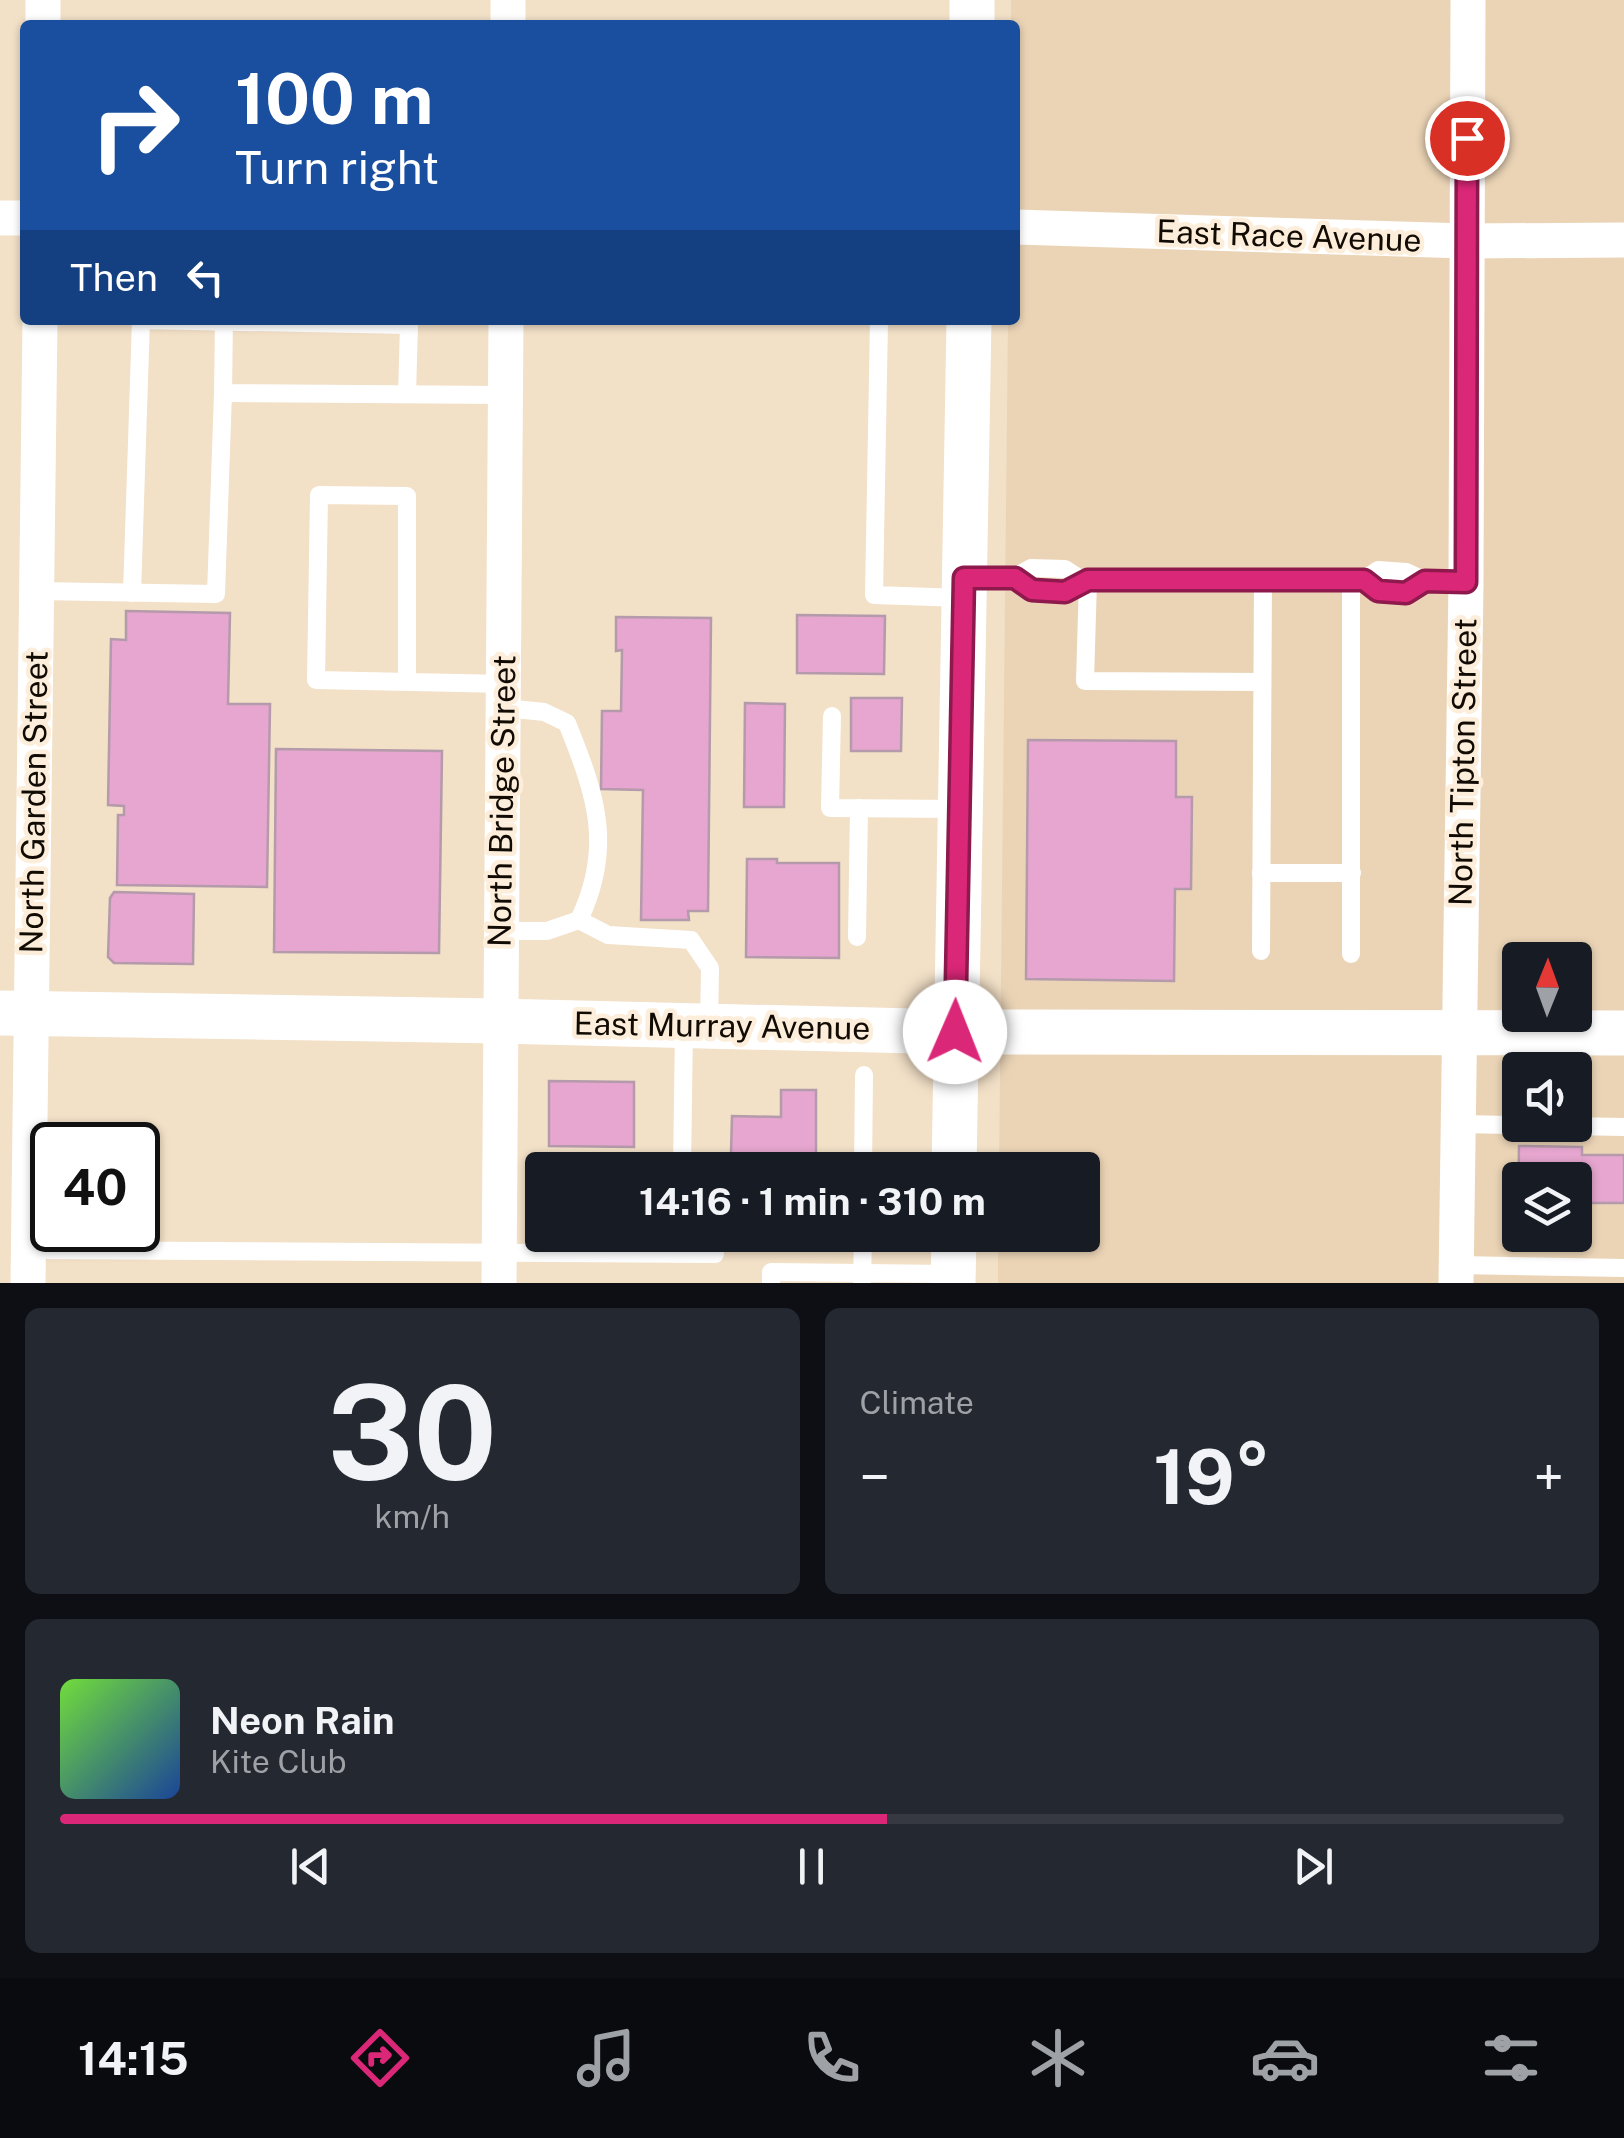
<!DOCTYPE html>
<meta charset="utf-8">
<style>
body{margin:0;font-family:"Public Sans",sans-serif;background:#242831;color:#f1f3f6;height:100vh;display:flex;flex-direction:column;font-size:38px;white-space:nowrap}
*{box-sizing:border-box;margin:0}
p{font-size:32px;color:#9ea1a6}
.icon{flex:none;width:55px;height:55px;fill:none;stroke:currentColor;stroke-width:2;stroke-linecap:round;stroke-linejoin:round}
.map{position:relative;height:1283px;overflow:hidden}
.panel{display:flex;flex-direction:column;gap:25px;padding:25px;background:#0d0f14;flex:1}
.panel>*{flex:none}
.top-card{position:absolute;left:20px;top:20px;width:1000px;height:305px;border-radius:10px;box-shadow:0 2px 8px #0004;background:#1a4fa0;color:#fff;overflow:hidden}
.needle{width:65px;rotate:1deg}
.controls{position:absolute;left:1502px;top:942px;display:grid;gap:20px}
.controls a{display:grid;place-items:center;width:90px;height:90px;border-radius:10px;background:#171b24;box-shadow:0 2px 8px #0004;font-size:50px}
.speed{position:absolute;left:30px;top:1122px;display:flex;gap:20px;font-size:50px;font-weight:700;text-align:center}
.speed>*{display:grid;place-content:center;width:130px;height:130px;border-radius:50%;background:#171b24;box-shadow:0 2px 8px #0004;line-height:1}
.speed .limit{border:5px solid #111;border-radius:15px;background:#fff;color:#111}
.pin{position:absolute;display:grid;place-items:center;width:85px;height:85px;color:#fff;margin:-42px;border:5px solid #fff;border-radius:50%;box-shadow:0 2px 10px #0007}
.me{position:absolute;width:110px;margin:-55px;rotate:1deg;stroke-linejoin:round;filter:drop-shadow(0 0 8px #0008)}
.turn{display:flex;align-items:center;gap:35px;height:210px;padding:0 50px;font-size:45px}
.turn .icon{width:130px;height:130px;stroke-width:2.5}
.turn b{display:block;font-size:70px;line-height:85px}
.then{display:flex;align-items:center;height:95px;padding:0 50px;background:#0003;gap:20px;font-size:38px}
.big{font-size:75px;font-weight:700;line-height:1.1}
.panel .card{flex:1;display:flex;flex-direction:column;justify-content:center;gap:15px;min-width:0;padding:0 35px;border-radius:15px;background:#242831}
.panel .dial{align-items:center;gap:0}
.dial b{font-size:130px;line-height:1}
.song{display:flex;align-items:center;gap:30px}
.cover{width:120px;height:120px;border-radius:15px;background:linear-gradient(135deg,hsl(100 70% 55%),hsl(220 70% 35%))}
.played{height:10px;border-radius:5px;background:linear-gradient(90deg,#db2777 55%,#363941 55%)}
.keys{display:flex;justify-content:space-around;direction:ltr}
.heat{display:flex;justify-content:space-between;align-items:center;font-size:55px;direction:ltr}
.panel .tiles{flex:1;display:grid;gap:25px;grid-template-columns:1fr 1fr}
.card:last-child{grid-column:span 2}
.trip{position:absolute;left:525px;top:1152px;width:575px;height:100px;border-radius:10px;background:#171b24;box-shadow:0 2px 8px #0004;font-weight:700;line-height:100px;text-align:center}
.tabs{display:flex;height:160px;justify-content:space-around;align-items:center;background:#090b0e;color:#9ea1a6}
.tabs .icon{width:70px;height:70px}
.tabs .on{color:#db2777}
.tabs b{font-size:45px;color:#f1f3f6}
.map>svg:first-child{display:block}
.built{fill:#ebd4b6;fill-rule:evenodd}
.building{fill:#e6a6cf;stroke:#b49aaa;stroke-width:2.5}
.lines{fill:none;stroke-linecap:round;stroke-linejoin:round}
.service{stroke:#fff;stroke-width:18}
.minor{stroke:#fff;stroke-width:35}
.tertiary{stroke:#fff;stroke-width:45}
.route-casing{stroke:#8e194d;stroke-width:25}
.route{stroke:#db2777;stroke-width:18}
.labels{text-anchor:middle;stroke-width:9;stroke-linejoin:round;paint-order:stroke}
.street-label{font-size:32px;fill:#110b04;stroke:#fceeda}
</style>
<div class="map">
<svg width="1624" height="1283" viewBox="0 0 1624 1283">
<rect width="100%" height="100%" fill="#f2e0c7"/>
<path class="built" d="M1011,0H1624V1283H998V1235H1082V1170H999L1008,320H1015V25H1011ZM1520,960H1575V1015H1520ZM1520,1070H1575V1125H1520ZM1520,1180H1575V1235H1520Z"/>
<g class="building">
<polygon points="126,611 230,613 228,704 270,704 267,887 117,885 118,815 124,815 124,806 108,805 111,639 126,640"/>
<polygon points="797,615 885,616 884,674 797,673"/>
<polygon points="616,617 711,618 708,911 688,911 689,920 641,920 643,790 601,789 602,711 621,711 622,650 616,651"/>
<polygon points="851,698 902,698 901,751 851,751"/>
<polygon points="745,703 785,704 784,807 744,807"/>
<polygon points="1028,740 1176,741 1176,797 1192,797 1191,889 1175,889 1174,981 1026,979"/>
<polygon points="276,749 442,751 439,953 274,952"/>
<polygon points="747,859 777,859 777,863 839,863 839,958 746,957"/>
<polygon points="114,892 194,894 193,964 114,963 108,957 110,898"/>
<polygon points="549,1081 634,1082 634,1147 549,1146"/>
<polygon points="781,1090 816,1090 816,1154 731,1153 732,1116 781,1117"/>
<polygon points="1519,1146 1582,1147 1582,1155 1624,1155 1624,1203 1582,1203 1582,1211 1575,1211 1575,1180 1520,1180 1518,1210"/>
</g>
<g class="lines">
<g class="service">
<polyline points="141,320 409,325 407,394"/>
<polyline points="224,320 223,393 504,395"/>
<polyline points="879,320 874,595 963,598"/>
<path d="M964,579L1015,577L1031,568L1065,569L1082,580C1058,597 1038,595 1015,577"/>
<polyline points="1082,580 1364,580 1378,570 1406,572 1425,581 1466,582"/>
<polyline points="1088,580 1085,681 1262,682"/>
<path d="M1364,580C1385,597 1403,595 1425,581"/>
<polyline points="37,591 216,594 223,393"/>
<polyline points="132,593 141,320"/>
<polyline points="407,681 407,496 319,495 316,680 505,684"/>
<polyline points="832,716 830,808 959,809"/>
<polyline points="1261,873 1352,873"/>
<polyline points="579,920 608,935 691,940 710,968 709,1026"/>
<path d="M500,931H547L579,920C614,847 596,795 567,723L544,712L505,708"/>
<polyline points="857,937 859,808"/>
<polyline points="1261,951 1263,581"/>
<polyline points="1351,954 1351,580"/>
<polyline points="1458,1124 1624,1127"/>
<polyline points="682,1170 684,1026"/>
<polyline points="863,1170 864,1075"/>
<polyline points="28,1250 715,1254"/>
<polyline points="1456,1265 1624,1268"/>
<polyline points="771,1283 771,1272 953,1274"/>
<polyline points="862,1283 863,1235"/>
</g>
<g class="minor">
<polyline points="43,25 43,0"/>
<polyline points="508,25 508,0"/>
<polyline points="0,218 25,218"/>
<polyline points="1015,227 1466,241 1624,240"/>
<polyline points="28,1283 40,320"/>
<polyline points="499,1283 506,320"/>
<polyline points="1456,1283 1466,582 1468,0"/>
</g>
<g class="tertiary">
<polyline points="972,25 972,0"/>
<polyline points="0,1013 498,1021 955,1032 1624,1033"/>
<polyline points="954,1170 969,320"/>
<polyline points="953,1283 954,1235"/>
</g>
</g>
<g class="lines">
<defs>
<polyline id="route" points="955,1032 964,578 1015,578 1032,590 1065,592 1088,580 1364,580 1378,591 1406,593 1425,581 1466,582 1467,138"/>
</defs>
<use href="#route" class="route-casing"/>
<use href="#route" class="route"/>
</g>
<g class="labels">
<g class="street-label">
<text transform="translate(1289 236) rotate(2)" y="11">East Race Avenue</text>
<text transform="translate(1463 762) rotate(-89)" y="11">North Tipton Street</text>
<text transform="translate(502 801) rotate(-89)" y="11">North Bridge Street</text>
<text transform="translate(34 802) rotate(-89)" y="11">North Garden Street</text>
<text transform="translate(722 1026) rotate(1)" y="11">East Murray Avenue</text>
</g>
</g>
</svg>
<div class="controls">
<a><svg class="needle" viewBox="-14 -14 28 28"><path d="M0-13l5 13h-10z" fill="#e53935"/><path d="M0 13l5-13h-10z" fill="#9ea1a6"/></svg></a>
<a><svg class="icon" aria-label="sound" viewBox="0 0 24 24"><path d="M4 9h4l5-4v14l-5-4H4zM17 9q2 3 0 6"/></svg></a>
<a><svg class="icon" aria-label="layers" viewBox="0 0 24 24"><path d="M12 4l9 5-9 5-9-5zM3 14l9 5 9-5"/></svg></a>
</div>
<div class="speed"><div class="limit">40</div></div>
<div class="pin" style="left:1467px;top:138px;background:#d93025"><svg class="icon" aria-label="arrive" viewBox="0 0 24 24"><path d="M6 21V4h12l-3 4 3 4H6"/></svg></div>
<svg class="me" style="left:955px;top:1032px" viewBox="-20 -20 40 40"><circle r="19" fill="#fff"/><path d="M0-13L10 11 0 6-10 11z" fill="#db2777"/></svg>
<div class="trip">14:16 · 1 min · 310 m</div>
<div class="top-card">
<div class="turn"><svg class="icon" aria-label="right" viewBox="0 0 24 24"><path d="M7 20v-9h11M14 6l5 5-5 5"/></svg><div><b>100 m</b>Turn right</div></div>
<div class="then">Then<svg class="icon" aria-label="left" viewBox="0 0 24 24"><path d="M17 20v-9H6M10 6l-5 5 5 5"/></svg></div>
</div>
</div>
<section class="panel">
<div class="tiles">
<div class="card dial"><b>30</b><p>km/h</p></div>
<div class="card"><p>Climate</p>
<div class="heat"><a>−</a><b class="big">19°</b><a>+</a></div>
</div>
<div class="card">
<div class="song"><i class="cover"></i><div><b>Neon Rain</b><p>Kite Club</p></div></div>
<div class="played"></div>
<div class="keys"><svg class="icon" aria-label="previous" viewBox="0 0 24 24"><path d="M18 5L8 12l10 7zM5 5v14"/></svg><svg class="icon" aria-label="pause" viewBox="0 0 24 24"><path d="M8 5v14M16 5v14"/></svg><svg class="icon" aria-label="next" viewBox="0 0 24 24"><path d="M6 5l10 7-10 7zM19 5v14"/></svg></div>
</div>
</div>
</section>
<nav class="tabs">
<b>14:15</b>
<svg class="icon on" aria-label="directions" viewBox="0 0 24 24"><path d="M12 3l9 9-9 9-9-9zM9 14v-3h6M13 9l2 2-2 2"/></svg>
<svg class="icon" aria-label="music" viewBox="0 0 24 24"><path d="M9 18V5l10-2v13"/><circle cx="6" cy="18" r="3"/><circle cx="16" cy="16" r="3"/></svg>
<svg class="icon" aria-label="phone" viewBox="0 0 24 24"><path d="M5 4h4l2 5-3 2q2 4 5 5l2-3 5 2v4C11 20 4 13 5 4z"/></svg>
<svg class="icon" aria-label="climate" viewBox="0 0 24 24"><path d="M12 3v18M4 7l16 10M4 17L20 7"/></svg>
<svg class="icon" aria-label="car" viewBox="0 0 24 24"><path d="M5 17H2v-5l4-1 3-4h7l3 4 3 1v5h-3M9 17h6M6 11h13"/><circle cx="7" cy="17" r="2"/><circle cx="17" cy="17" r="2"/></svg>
<svg class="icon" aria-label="filters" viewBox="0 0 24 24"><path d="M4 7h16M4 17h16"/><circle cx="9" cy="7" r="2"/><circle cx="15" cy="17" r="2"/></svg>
</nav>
